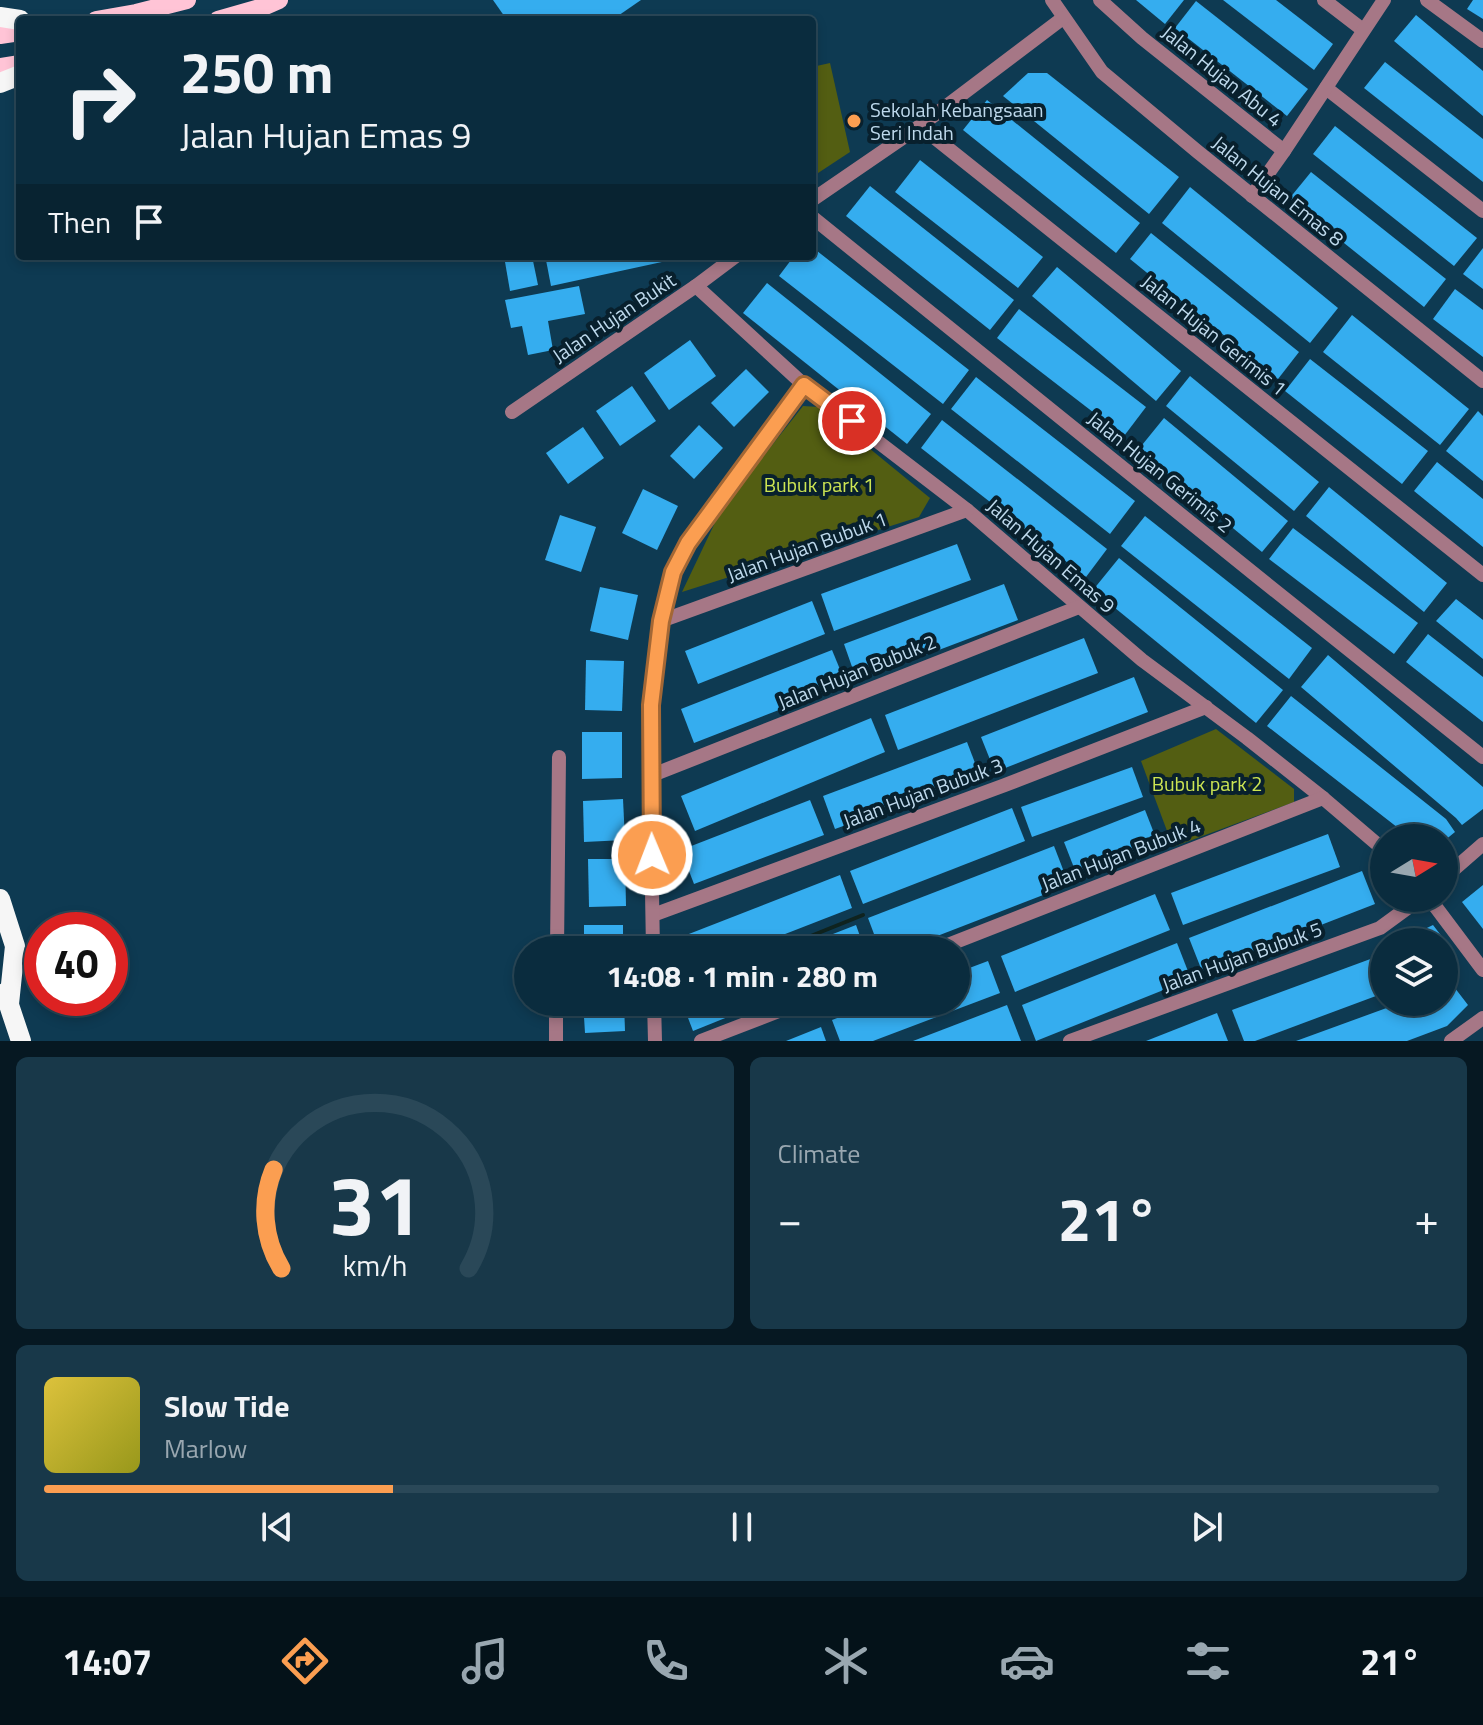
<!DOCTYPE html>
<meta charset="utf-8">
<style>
body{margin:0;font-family:"Titillium Web",sans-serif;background:#183849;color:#f1f3f6;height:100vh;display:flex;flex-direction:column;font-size:30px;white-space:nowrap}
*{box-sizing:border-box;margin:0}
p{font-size:26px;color:#99a7b0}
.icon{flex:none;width:44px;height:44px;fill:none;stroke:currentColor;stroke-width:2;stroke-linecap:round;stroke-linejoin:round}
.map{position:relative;height:1041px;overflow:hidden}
.details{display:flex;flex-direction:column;gap:16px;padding:16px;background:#061822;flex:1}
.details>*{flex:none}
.guide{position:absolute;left:16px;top:16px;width:800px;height:244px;border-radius:8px;box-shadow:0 4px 12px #0003,0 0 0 2px #2a4858;background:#0a2c3e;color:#f1f3f6;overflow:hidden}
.needle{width:52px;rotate:79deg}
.fabs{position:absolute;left:1370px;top:824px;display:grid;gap:16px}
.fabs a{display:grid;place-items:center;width:88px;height:88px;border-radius:50%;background:#0a2c3e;box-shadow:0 4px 12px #0003,0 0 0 2px #2a4858;font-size:40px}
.speed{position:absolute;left:24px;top:912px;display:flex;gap:16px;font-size:40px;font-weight:700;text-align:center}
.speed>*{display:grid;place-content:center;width:104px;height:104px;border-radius:50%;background:#0a2c3e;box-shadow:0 4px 12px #0003,0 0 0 2px #2a4858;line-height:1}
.speed .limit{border:12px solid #d22;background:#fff;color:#111}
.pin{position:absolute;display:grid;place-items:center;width:68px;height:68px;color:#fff;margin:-34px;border:4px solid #fff;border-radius:50%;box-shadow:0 2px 8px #0007}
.me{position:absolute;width:88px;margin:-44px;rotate:359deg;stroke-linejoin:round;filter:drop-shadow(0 0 6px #0008)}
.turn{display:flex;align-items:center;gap:28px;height:168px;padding:0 32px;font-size:36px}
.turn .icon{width:104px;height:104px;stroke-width:2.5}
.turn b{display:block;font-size:56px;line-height:68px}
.then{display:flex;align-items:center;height:76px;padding:0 32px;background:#0003;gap:16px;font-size:30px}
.big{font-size:60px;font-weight:700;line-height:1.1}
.details .card{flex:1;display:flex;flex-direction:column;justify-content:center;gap:12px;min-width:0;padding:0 28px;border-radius:12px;background:#183849}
.details .dial{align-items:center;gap:0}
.dial svg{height:208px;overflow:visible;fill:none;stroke:#2a4858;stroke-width:7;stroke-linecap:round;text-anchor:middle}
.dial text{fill:#f1f3f6;stroke:none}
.song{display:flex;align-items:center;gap:24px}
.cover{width:96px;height:96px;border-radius:12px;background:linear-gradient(135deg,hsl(50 70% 55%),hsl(60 70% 35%))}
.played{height:8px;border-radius:4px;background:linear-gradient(90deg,#fb9e51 25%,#2a4858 25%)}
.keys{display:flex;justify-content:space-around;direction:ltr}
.heat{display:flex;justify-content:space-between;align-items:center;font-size:44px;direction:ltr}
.details .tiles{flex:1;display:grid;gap:16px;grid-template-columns:1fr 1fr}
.card:last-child{grid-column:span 2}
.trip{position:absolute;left:514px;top:936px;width:456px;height:80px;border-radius:40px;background:#0a2c3e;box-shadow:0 4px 12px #0003,0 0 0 2px #2a4858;font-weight:700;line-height:80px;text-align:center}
.dock{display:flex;height:128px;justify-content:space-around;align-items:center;background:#041219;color:#99a7b0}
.dock .icon{width:56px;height:56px}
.dock .current{color:#fb9e51}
.dock b{font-size:36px;color:#f1f3f6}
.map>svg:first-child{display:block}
.green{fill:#535e12}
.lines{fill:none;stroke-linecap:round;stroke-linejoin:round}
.stream{stroke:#0f231f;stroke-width:4}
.building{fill:#35adef}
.minor{stroke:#a67786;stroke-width:14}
.major{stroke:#ffc4d6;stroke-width:18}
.highway{stroke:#f6f6f6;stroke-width:20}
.route-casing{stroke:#a36735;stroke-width:20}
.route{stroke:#fb9e51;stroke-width:14}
.poi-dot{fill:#fb9e51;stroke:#08202d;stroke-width:3}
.labels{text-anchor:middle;stroke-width:8;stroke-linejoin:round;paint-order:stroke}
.street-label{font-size:20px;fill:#bed9ec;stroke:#08202d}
.poi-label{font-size:20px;fill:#bed9ec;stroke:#08202d;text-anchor:start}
.park-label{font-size:20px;fill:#cde553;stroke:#08202d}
</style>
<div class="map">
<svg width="1483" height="1041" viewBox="0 0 1483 1041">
<rect width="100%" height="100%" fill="#0e3a52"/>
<g class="green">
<polygon points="830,63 850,152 812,177 812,67"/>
<polygon points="803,406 819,407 930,498 919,517 682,592 721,510"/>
<polygon points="1216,729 1294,789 1294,802 1173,847 1141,761"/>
</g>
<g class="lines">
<polyline class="stream" points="776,950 863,915"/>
</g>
<g class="building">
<polygon points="493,0 641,0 612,20 507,20"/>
<polygon points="1136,0 1184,0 1165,24"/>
<polygon points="1223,0 1276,0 1333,44 1314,70"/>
<polygon points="1473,0 1483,0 1483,19 1467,9"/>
<polygon points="1196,1 1308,89 1287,116 1175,28"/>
<polygon points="1416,15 1483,71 1483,116 1394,41"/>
<polygon points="1385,62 1483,139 1483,182 1364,88"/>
<polygon points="1028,73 1047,73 1179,177 1149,214 1003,96"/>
<polygon points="987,100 1140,223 1116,253 963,130"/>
<polygon points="1335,126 1477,238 1454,266 1313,154"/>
<polygon points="920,160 1043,257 1018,288 895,192"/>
<polygon points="1311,172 1446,279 1424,307 1289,199"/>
<polygon points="870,186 1014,300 990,330 846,216"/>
<polygon points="1190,187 1338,308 1310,343 1162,223"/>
<polygon points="1151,233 1299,352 1278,379 1130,259"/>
<polygon points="812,247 969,370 943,404 779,276 794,256 812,256"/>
<polygon points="1483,248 1483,289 1463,274"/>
<polygon points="504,256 532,256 538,285 510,291"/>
<polygon points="563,256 685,256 685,257 551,286 546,260"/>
<polygon points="1057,267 1181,371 1156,401 1032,296"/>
<polygon points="767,283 931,414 907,444 743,313"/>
<polygon points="579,286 585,314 548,321 553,350 528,355 522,326 511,328 505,300"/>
<polygon points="1455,289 1483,310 1483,357 1433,319"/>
<polygon points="1019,309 1146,407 1124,436 997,338"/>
<polygon points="1352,315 1469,409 1440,445 1323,352"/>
<polygon points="690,340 716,376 669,410 644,373"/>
<polygon points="1310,359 1428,451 1402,484 1285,391"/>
<polygon points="746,369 769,392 734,427 711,403"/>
<polygon points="1190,376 1319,482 1294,511 1166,406"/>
<polygon points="976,377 1135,501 1110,534 951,409"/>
<polygon points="632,386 656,421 620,446 596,411"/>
<polygon points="1478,411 1483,416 1483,481 1446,451"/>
<polygon points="1164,418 1288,521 1262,552 1138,450"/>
<polygon points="942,420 1107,549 1086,577 921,448"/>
<polygon points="699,425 723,448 694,479 670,456"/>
<polygon points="583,427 604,458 568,484 546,453"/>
<polygon points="1437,462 1483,499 1483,547 1414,491"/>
<polygon points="1329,487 1447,583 1424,612 1306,516"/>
<polygon points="643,489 678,506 657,550 622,533"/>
<polygon points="560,515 596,527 581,572 545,560"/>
<polygon points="1145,516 1312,648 1289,679 1121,546"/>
<polygon points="1293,528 1418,623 1394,654 1269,559"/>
<polygon points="957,544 971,580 834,631 821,594"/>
<polygon points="1119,558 1283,690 1256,723 1093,590"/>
<polygon points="1004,584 1018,620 857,681 844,644"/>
<polygon points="600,587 638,595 628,640 590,631"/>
<polygon points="1456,599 1483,620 1483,659 1436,621"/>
<polygon points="812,601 825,634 698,684 685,651"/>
<polygon points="1428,634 1483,677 1483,722 1406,662"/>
<polygon points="1084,638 1098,673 898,750 885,715"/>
<polygon points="832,650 846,684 694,743 681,709"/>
<polygon points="1328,655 1483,787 1483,809 1462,825 1456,818 1301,687"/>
<polygon points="586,660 624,661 622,711 585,710"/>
<polygon points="1134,677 1148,712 995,772 981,737"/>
<polygon points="1291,696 1446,819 1455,832 1444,841 1444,838 1411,838 1267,726"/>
<polygon points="871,718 885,752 695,831 681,796"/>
<polygon points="582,732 622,732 622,778 582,779"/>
<polygon points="967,742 980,776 835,829 823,796"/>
<polygon points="1132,767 1143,797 1032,837 1021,807"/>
<polygon points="623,799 625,840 584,842 583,801"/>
<polygon points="810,800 824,835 694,884 681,850"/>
<polygon points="1012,808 1025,841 863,904 850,871"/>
<polygon points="1145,810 1159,846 1078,878 1064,842"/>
<polygon points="1328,834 1340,867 1183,925 1171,893"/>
<polygon points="1054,846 1069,885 901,950 880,950 868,918"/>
<polygon points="588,859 625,859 626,906 589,907"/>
<polygon points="1362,871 1375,904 1202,971 1189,938"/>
<polygon points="840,875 852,908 744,950 680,950 676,939"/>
<polygon points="1483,885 1483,929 1462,902"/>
<polygon points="1155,894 1170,930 1015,992 1001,956"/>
<rect x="584" y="925" width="39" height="25"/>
<polygon points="856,925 865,950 792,950"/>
<polygon points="1433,925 1453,951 1444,961 1444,942 1405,942 1404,939"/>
<polygon points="1177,943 1191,979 1036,1041 1022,1005"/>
<polygon points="1384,954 1384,993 1255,1041 1244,1041 1232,1010"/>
<polygon points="988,961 1000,993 873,1041 840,1041 832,1020 879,1002 956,1002 956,973"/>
<polygon points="1448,979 1468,1005 1447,1026 1407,1041 1296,1041 1403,1002 1444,1002 1444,981"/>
<polygon points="583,1002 624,1002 625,1031 585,1033"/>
<polygon points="682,1002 765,1002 693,1031"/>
<polygon points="1007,1005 1021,1041 913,1041"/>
<polygon points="1217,1013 1228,1041 1146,1041"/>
<polygon points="821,1027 826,1041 786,1041"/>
</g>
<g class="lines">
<g class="minor">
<polyline points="1052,0 1102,72 1198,152 1483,381"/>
<polyline points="1100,0 1142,38 1284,151"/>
<polyline points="1324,0 1363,30"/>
<polyline points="1427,0 1483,41"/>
<polyline points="1326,88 1483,211"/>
<polyline points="920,126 1483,575"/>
<polyline points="1252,196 1284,151 1384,0"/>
<polyline points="812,200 920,126 1063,18"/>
<polyline points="812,217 1253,573 1483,757"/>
<polyline points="696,286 804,385 967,510 1142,660 1247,738 1323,798 1384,850"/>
<polyline points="512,412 696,286 736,256"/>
<polyline points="661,621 967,510"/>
<polyline points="650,776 1079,607"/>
<polyline points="1444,878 1483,844"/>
<polyline points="1429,898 1483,970"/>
<polyline points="653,915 1005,785 1206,707"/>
<polyline points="557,950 559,757"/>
<polyline points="653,950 650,776 651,705 661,621 673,572 688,543 804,385"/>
<polyline points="935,950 1323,798"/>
<polyline points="654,1002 655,1041"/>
<polyline points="556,1041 556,1002"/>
<polyline points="701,1041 802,1002"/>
<polyline points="1070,1041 1380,928 1421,898"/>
<polyline points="1451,1041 1483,1018"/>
</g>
<g class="major">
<polyline points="96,20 136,13 187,0"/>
<polyline points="218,20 263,7 279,0"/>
<polyline points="0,35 20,32"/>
<polyline points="0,67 20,64"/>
</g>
<g class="highway">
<polyline points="0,17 20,20"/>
<polyline points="0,83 20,75"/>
<polyline points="0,899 15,946 9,1004"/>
<polyline points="5,993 21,1041"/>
</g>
</g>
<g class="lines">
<defs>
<polyline id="route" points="652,855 651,705 661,621 673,572 688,543 804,385 852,421"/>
</defs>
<use href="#route" class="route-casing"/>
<use href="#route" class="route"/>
</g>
<circle class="poi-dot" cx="854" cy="121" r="8"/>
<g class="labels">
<g class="street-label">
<text transform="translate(1222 76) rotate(39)" y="7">Jalan Hujan Abu 4</text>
<text transform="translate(1278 191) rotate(39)" y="7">Jalan Hujan Emas 8</text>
<text transform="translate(614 318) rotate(-34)" y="7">Jalan Hujan Bukit</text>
<text transform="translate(1214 335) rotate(39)" y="7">Jalan Hujan Gerimis 1</text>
<text transform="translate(1160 472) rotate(39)" y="7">Jalan Hujan Gerimis 2</text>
<text transform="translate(807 547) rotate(-20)" y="7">Jalan Hujan Bubuk 1</text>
<text transform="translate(1051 556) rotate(41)" y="7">Jalan Hujan Emas 9</text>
<text transform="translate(857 672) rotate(-22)" y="7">Jalan Hujan Bubuk 2</text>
<text transform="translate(923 793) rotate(-20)" y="7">Jalan Hujan Bubuk 3</text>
<text transform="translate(1121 855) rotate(-21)" y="7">Jalan Hujan Bubuk 4</text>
<text transform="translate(1242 957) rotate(-20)" y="7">Jalan Hujan Bubuk 5</text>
</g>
<g class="poi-label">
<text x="870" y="117">Sekolah Kebangsaan<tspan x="870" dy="23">Seri Indah</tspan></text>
</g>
<g class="park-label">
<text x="819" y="492">Bubuk park 1</text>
<text x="1207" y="791">Bubuk park 2</text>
</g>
</g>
</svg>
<div class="fabs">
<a><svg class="needle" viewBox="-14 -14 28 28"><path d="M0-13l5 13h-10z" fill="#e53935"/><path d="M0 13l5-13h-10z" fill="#99a7b0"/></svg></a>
<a><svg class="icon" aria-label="layers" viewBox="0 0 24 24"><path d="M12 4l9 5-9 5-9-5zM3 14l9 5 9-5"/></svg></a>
</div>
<div class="speed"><div class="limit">40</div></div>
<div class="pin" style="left:852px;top:421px;background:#d93025"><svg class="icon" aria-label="arrive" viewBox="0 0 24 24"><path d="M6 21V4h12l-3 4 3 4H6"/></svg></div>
<svg class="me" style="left:652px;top:855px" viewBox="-20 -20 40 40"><circle r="17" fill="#fb9e51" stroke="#fff" stroke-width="3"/><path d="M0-11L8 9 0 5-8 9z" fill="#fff"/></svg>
<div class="trip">14:08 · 1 min · 280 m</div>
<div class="guide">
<div class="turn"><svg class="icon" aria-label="right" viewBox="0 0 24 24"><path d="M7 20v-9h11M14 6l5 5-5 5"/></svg><div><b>250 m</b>Jalan Hujan Emas 9</div></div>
<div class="then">Then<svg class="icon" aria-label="arrive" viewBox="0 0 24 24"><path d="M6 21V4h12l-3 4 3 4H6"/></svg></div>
</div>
</div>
<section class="details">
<div class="tiles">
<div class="card dial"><svg viewBox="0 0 100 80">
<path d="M14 69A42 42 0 1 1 86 69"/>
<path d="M14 69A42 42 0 0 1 11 31" stroke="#fb9e51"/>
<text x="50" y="56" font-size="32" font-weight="700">31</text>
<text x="50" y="72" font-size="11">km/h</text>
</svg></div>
<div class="card"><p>Climate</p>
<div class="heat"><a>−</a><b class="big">21°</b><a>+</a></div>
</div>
<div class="card">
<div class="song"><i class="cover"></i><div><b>Slow Tide</b><p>Marlow</p></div></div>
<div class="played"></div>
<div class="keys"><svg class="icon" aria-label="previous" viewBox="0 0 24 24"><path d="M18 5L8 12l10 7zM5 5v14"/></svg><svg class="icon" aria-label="pause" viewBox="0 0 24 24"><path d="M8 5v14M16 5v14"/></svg><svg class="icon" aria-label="next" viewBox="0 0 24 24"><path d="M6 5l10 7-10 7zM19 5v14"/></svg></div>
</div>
</div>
</section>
<nav class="dock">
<b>14:07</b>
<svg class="icon current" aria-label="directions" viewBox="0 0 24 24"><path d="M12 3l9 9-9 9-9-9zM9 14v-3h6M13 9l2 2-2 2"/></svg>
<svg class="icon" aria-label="music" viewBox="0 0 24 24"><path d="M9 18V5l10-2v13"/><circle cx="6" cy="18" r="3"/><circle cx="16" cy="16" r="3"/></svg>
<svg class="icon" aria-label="phone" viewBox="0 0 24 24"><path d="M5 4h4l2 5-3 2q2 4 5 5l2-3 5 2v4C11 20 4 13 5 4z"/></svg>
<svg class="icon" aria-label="climate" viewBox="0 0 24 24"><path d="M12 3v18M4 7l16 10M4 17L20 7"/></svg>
<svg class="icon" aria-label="car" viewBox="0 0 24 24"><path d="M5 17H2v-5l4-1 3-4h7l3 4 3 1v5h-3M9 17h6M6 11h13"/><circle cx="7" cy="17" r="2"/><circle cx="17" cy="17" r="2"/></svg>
<svg class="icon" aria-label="filters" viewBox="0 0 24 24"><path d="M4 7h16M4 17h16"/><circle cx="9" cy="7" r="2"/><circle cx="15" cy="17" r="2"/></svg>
<b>21°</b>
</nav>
